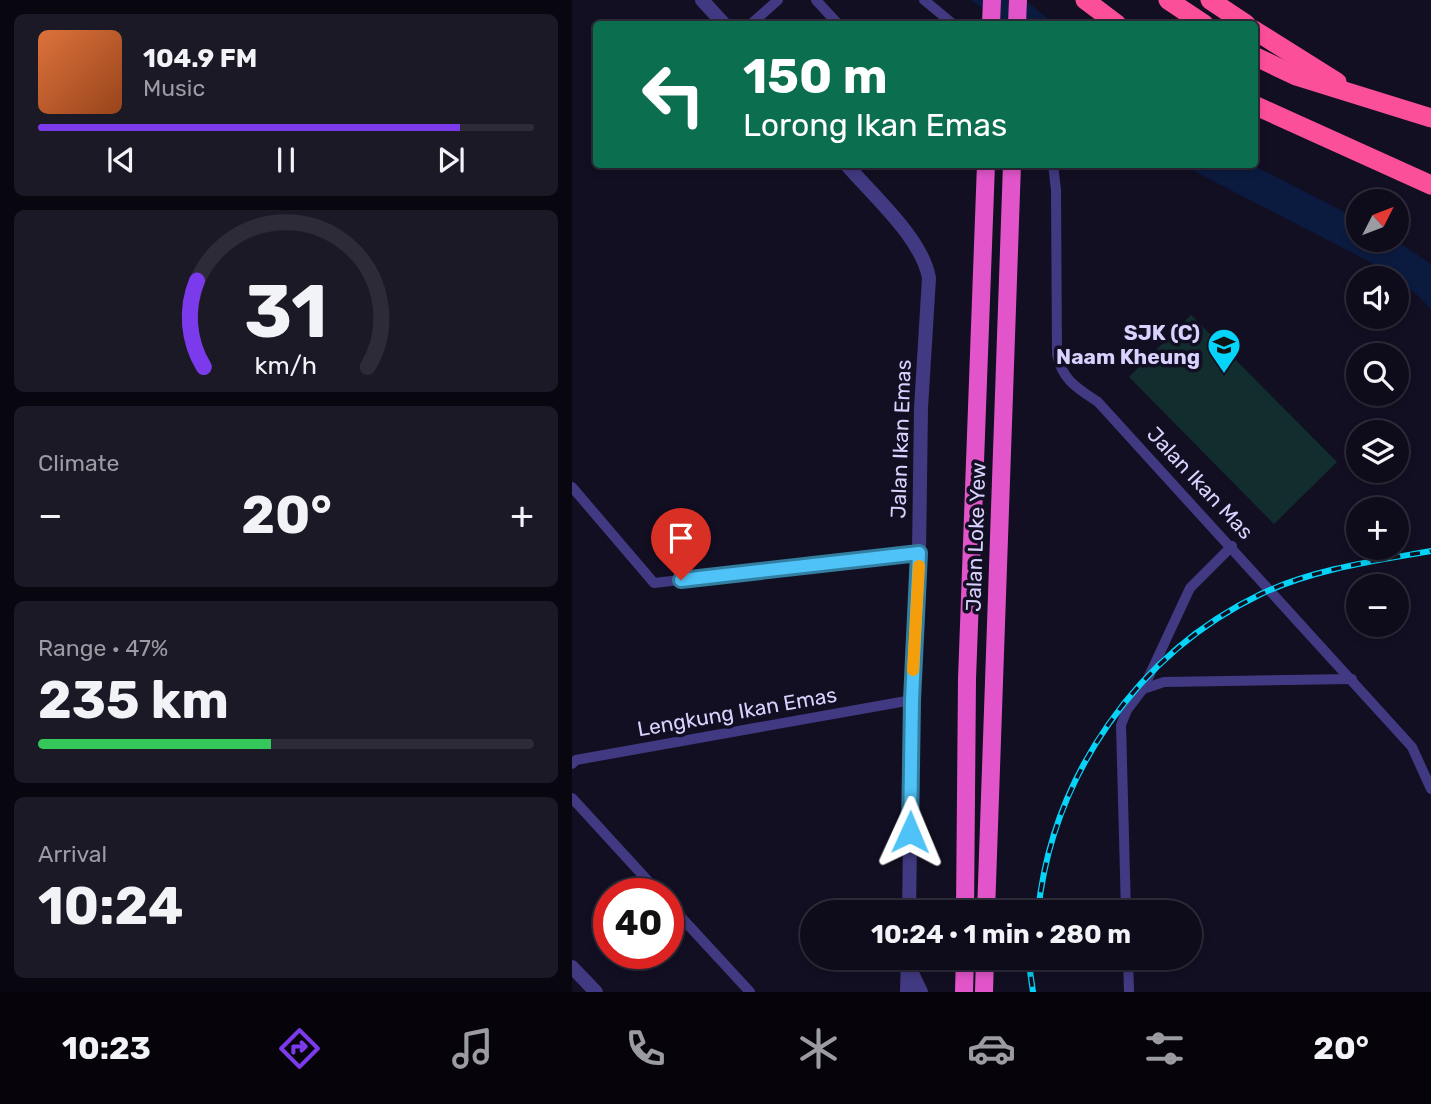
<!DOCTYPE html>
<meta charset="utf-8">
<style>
body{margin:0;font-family:Rubik,sans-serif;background:#1c1927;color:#f1f3f6;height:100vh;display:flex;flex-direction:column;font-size:26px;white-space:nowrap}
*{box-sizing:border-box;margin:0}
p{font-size:23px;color:#9b9ba2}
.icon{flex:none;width:38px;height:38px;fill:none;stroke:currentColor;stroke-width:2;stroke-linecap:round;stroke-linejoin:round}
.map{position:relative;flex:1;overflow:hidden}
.drawer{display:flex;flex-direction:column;gap:14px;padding:14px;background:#08060e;width:572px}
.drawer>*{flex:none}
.hud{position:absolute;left:21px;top:21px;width:665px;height:147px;border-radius:7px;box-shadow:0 4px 10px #0003,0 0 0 2px #2e2b39;background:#0b6e4f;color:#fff;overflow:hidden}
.needle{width:46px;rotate:48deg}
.tools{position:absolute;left:774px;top:189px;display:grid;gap:14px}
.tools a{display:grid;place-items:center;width:63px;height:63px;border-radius:50%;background:#0e0b1a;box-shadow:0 4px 10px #0003,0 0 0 2px #2e2b39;font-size:35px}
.speed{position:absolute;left:21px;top:878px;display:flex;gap:14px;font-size:35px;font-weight:700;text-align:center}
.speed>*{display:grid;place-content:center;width:91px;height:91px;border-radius:50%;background:#0e0b1a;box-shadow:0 4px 10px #0003,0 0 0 2px #2e2b39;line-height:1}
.speed .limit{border:10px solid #d22;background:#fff;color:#111}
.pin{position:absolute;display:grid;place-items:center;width:60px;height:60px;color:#fff;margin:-72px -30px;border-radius:50% 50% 50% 0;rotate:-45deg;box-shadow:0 0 7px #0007}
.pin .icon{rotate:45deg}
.me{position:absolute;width:77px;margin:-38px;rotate:1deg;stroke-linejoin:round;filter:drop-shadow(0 0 5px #0008)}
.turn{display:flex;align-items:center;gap:24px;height:147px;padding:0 35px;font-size:32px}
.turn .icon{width:91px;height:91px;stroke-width:2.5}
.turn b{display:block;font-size:49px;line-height:60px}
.big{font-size:52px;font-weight:700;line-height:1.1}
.drawer .tile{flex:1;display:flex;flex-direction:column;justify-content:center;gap:10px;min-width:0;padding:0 24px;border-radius:10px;background:#1c1927}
.drawer .dial{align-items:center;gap:0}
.dial svg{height:182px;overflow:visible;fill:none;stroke:#2e2b39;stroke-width:7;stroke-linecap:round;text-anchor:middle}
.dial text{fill:#f1f3f6;stroke:none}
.song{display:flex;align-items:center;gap:21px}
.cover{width:84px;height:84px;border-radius:10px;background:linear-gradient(135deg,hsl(20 70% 55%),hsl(20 70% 35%))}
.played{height:7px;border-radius:4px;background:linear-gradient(90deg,#7c3aed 85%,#2e2b39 85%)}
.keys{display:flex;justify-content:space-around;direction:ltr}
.heat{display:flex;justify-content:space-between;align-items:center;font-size:38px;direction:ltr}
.charge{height:10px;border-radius:5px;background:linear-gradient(90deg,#34c759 47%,#2e2b39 0)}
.trip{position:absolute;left:228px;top:900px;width:402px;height:70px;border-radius:35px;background:#0e0b1a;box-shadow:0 4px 10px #0003,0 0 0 2px #2e2b39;font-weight:700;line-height:70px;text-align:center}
.dock{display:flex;height:112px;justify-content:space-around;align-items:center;background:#06040a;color:#9b9ba2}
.dock .icon{width:49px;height:49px}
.dock .active{color:#7c3aed}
.dock b{font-size:32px;color:#f1f3f6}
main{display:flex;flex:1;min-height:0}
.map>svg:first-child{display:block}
.green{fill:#122d2d}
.water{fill:#0b1b40}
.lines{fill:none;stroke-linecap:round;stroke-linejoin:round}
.minor{stroke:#413a82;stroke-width:10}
.tertiary{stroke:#413a82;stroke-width:14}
.trunk{stroke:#e255ca;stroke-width:18}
.motorway{stroke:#fc4f99;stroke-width:19}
.rail-casing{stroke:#05d3f7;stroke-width:6}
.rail{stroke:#130f23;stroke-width:3.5;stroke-dasharray:10;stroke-linecap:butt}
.route-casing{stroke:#337fa1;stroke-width:18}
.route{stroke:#4fc3f7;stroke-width:12}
.slow{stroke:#f59e0b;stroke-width:12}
.labels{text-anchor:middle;stroke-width:7;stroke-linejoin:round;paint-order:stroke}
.poi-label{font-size:21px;font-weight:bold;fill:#d9d2fe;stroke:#130f23;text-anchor:end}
.street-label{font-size:21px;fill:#d9d2fe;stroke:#130f23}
</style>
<main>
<section class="drawer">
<div class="tile">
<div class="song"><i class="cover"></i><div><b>104.9 FM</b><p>Music</p></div></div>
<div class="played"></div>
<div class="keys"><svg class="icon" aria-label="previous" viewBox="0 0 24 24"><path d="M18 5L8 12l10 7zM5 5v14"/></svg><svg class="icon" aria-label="pause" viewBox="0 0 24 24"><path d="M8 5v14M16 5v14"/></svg><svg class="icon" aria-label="next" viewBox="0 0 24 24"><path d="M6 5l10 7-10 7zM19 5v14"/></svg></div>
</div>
<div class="tile dial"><svg viewBox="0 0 100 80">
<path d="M14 69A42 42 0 1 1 86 69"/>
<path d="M14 69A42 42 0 0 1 11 31" stroke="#7c3aed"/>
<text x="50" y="56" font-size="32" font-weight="700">31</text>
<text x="50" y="72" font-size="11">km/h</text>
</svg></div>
<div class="tile"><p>Climate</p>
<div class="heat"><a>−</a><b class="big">20°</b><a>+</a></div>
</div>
<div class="tile"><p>Range · 47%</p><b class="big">235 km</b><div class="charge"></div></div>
<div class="tile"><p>Arrival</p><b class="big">10:24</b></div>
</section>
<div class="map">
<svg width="859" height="992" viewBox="0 0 859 992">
<rect width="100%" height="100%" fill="#130f23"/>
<polygon class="green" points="619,315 765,462 702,524 557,377"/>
<g class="water">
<polygon points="399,0 453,0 482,24 433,24"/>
<polygon points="610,165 680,165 786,219 786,240 823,240 859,264 859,310 849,298 810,268"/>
</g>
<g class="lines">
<g class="minor">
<polyline points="244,0 266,24"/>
<polyline points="352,0 381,24"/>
<polyline points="179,24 206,0"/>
<path d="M481,164L484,190L485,354C490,380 505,388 526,402L840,747L859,789"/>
<polyline points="0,487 82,583 347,553"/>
<polyline points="571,689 592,682 780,679"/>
<polyline points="0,764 4,760 340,700"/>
<polyline points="0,798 88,894"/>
<polyline points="96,903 178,992"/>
<polyline points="554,912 549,725 555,710 571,689 618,588 660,546"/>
<polyline points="556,957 557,992"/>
</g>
<g class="tertiary">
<polyline points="130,0 152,24"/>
<path d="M274,164C301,196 350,238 357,278L349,408L347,553L340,700L337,912"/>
<polyline points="0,967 24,992"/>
<polyline points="339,971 349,992"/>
<polyline points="335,992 336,957"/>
</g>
<g class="trunk">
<polyline points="419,24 420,0"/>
<polyline points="445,24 446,0"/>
<polyline points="393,912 395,679 414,164"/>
<polyline points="414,912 440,164"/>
<polyline points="392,992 393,957"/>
<polyline points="412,992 413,957"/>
</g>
<g class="motorway">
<polyline points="513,0 545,24"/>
<polyline points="596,0 632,24"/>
<polyline points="638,0 674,24"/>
<polyline points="682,30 765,82"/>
<polyline points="682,56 724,76 859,118"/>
<polyline points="682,105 859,185"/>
</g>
<defs>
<g id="rail">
<path d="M466,912C480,776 566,653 689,594C742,569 802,561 859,551"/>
<polyline points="456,957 461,992"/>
</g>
</defs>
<use href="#rail" class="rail-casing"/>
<use href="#rail" class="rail"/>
</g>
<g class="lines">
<defs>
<polyline id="route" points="109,580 347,553 340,700 338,832"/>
</defs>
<use href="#route" class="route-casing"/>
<use href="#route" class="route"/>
<polyline class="slow" points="341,670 347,566"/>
</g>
<defs>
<symbol id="school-pin" viewBox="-11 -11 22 30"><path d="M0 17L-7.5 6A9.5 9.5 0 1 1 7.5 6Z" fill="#05d3f7" stroke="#130f23"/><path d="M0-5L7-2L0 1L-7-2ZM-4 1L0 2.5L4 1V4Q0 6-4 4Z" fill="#111"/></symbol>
</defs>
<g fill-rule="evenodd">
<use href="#school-pin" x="633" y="326" width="38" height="52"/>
</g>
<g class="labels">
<g class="poi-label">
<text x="628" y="340">SJK (C)<tspan x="628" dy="24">Naam Kheung</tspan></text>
</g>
<g class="street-label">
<text transform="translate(329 439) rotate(-88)" y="7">Jalan Ikan Emas</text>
<text transform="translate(628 483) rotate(47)" y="7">Jalan Ikan Mas</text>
<text transform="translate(404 537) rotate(-88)" y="7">Jalan Loke Yew</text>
<text transform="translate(165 712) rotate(-10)" y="7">Lengkung Ikan Emas</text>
</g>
</g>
</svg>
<div class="tools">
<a><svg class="needle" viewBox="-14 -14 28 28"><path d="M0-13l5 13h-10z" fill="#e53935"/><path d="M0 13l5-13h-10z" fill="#9b9ba2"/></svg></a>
<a><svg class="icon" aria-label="sound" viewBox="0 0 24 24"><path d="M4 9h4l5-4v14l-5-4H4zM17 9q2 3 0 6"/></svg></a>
<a><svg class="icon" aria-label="search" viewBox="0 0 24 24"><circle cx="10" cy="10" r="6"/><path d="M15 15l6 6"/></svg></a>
<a><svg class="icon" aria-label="layers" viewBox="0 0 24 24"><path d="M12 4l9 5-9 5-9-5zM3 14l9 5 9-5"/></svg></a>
<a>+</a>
<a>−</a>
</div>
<div class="speed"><div class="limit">40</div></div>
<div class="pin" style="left:109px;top:580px;background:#d93025"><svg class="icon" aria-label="arrive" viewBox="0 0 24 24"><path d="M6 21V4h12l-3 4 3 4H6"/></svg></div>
<svg class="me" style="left:338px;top:832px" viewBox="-20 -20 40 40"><path d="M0-17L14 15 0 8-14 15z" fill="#4fc3f7" stroke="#fff" stroke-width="4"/></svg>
<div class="trip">10:24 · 1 min · 280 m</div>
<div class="hud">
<div class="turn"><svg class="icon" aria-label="left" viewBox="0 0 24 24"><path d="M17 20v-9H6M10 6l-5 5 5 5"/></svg><div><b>150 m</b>Lorong Ikan Emas</div></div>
</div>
</div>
</main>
<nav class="dock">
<b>10:23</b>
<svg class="icon active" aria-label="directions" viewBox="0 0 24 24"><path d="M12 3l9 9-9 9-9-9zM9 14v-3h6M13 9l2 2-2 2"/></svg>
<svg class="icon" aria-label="music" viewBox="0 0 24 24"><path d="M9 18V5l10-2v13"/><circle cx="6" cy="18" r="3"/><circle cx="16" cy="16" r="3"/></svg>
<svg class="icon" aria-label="phone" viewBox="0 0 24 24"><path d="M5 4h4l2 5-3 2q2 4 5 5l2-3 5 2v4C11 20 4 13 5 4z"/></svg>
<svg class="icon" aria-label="climate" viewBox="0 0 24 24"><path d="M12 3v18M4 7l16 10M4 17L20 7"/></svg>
<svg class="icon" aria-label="car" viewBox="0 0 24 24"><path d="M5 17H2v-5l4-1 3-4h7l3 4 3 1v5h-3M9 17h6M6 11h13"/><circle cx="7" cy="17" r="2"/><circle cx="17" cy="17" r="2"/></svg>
<svg class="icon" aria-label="filters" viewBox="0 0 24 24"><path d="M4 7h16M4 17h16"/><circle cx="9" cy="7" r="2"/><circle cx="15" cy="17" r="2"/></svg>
<b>20°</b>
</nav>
